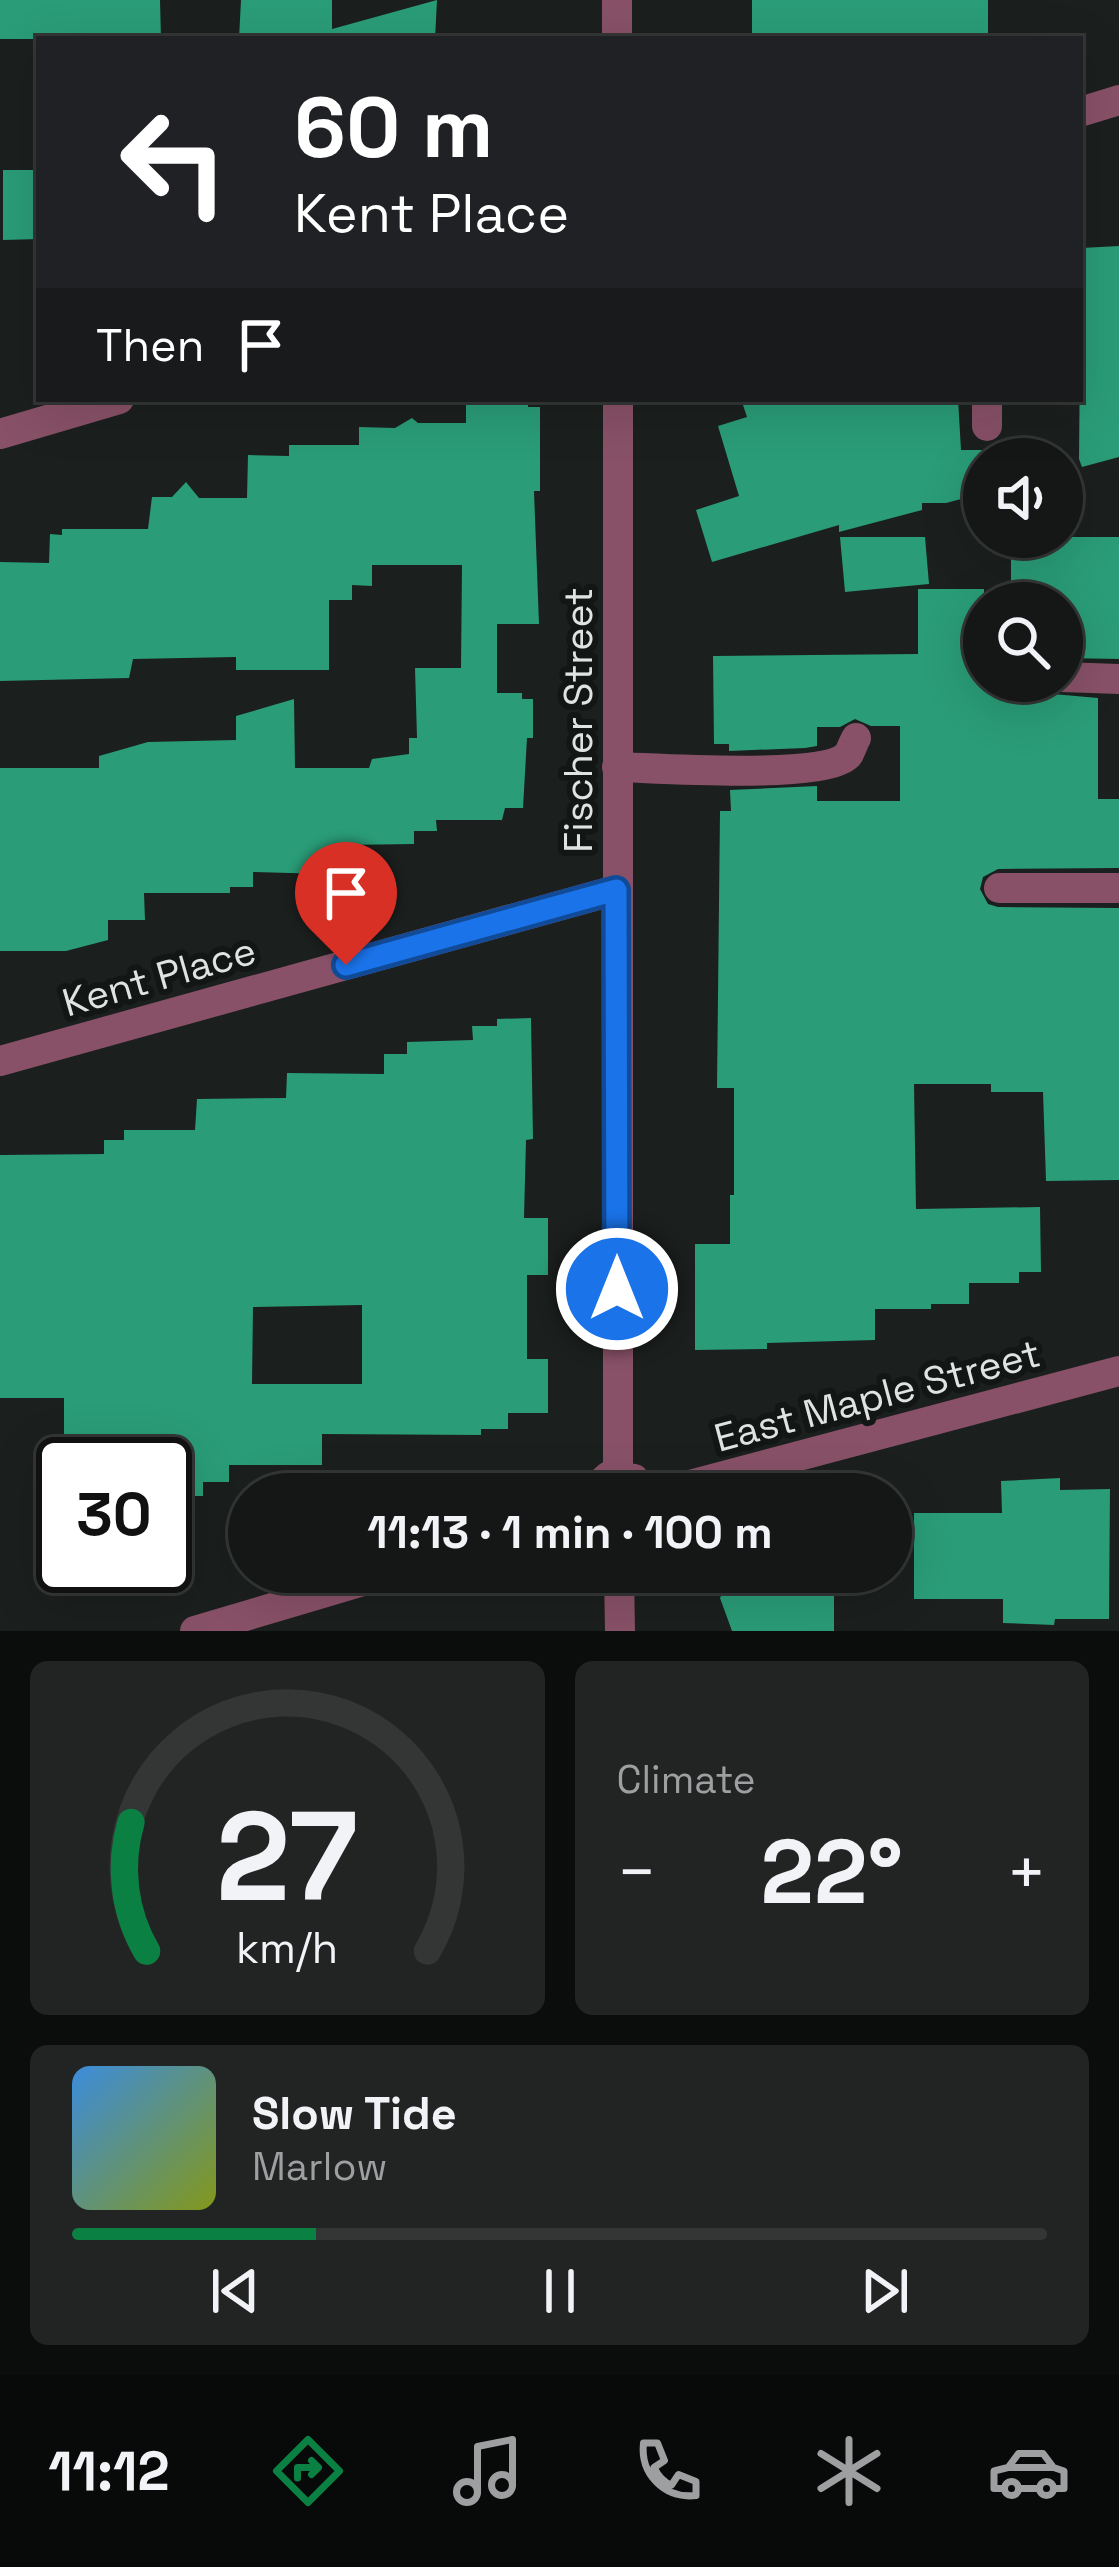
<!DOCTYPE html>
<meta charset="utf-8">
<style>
body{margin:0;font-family:"Space Grotesk",sans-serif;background:#212423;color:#f1f3f6;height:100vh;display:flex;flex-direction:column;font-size:45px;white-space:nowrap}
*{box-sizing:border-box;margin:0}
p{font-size:39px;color:#9d9fa1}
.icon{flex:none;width:66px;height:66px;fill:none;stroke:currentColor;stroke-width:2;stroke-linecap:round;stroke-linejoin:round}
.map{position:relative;height:1631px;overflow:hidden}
.details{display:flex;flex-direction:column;gap:30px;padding:30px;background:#0b0d0c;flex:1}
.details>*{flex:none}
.guide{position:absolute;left:36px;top:36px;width:1047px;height:366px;border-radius:0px;box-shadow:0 12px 48px #0002,0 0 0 3px #333635;background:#202124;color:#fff;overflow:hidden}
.buttons{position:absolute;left:963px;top:438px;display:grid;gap:24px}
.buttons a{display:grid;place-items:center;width:120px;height:120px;border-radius:50%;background:#141716;box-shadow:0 12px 48px #0002,0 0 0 3px #333635;font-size:60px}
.speed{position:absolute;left:36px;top:1437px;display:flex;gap:24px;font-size:60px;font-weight:700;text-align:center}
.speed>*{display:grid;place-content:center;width:156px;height:156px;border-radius:50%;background:#141716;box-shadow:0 12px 48px #0002,0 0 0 3px #333635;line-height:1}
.speed .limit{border:6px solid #111;border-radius:18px;background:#fff;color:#111}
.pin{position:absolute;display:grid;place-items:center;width:102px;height:102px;color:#fff;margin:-123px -51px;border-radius:50% 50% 50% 0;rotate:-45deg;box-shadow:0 0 12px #0007}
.pin .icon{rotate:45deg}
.me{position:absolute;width:132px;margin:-66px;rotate:0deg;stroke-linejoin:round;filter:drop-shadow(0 0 9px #0008)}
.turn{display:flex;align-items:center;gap:42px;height:252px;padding:0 60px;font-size:54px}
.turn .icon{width:156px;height:156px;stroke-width:2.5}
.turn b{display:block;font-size:84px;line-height:102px}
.then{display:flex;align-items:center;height:114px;padding:0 60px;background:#0003;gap:24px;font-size:45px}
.big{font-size:90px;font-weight:800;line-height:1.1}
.details .card{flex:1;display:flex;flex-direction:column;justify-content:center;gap:18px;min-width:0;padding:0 42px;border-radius:18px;background:#212423}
.details .dial{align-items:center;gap:0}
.dial svg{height:312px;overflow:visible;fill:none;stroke:#333635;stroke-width:7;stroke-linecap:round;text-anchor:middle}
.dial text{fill:#f1f3f6;stroke:none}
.song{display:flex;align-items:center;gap:36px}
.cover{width:144px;height:144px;border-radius:18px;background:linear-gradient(135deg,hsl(210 70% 55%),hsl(70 70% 35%))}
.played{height:12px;border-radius:6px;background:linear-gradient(90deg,#0b8043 25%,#333635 25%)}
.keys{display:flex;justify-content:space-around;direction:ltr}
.heat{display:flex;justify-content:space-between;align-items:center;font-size:66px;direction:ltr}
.details .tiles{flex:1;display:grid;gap:30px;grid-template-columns:1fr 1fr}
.card:last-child{grid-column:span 2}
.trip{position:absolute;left:228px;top:1473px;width:684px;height:120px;border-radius:60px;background:#141716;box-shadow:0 12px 48px #0002,0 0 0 3px #333635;font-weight:800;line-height:120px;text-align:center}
.tab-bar{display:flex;height:192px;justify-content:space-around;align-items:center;background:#080909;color:#9d9fa1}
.tab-bar .icon{width:84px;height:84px}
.tab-bar .current{color:#0b8043}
.tab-bar b{font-size:54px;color:#f1f3f6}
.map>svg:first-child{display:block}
.building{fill:#2a9c77;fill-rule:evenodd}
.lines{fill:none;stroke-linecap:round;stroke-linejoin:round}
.minor{stroke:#885167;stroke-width:30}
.route-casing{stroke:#114b97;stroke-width:30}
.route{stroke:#1a73e8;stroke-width:21}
.labels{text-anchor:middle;stroke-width:12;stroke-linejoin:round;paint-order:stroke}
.street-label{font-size:39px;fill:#e0e3e1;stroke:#121614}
</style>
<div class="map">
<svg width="1119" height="1631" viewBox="0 0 1119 1631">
<rect width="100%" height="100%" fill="#1b1f1d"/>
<g class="building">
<polygon points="0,0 160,0 161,39 0,39"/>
<polygon points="241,0 332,0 332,29 437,0 435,39 239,39"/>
<rect x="752" y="0" width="236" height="39"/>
<polygon points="3,170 39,170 39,239 3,240"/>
<polygon points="1119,246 1119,457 1082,467 1079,459 1081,248"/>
<polygon points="528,399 528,407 540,407 540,491 534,491 539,624 497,624 497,693 522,693 522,699 533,699 533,738 527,738 523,808 505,808 502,820 436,820 437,831 414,831 414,844 344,845 344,864 326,864 326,874 253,872 253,887 230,887 230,893 144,893 145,920 108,920 108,940 66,951 0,951 0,768 99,768 99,756 148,742 236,740 236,716 294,699 295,768 369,768 372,759 409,754 409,738 417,738 415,668 461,668 462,565 372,565 372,586 352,585 352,600 329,600 329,670 236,670 236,657 133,659 129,678 0,681 0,562 49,563 50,534 62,535 62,529 148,529 152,497 172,497 186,482 199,498 247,498 248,455 289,456 289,445 359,445 359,427 395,428 412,418 418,423 466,423 466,401"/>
<polygon points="741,399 958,399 961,450 984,450 984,493 946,503 922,503 922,510 839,532 839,525 712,562 696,510 739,496 718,426 747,417"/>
<polygon points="840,537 925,537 929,584 845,592"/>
<polygon points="1011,537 1119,537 1119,659 1062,658 1062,603 1011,603"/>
<polygon points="918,589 984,589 984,681 1043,681 1053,694 1098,698 1098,799 1119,799 1119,868 998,869 983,877 980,889 988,904 998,907 1119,908 1119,1180 1046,1181 1043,1092 991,1092 991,1084 914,1084 916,1209 1040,1207 1041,1272 1019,1272 1019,1283 969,1283 969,1304 931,1304 931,1309 875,1309 875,1340 767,1343 767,1349 695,1350 695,1244 730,1244 730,1195 734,1195 734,1088 717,1088 720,811 731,811 730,790 817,786 817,801 900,801 900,726 871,726 855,719 840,727 817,727 817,746 805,748 729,751 729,744 714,744 713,656 918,654"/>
<path d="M531,1018L533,1139L526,1140L524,1218H548V1275H527V1359H548V1413H508V1429H481V1435L322,1434V1465H229V1482H203V1496H165V1464H64V1398H0V1155L104,1154V1140H124V1130H195L197,1099L286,1098L287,1073L384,1074V1054H407V1042L473,1040L472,1026H497V1019ZM362,1305V1384H252L253,1307Z"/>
<polygon points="1060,1478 1060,1490 1110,1489 1109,1619 1055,1619 1054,1625 1003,1623 1003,1599 914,1599 914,1513 1002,1513 1001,1481"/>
<polygon points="733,1572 834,1572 834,1631 732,1631 720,1598"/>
</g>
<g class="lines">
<g class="minor">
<polyline points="617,0 617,39"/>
<polyline points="1080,112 1119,100"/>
<polyline points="618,399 618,1474"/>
<polyline points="987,399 987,426"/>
<polyline points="0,434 119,399"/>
<polyline points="1062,677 1119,679"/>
<path d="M617,767C657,768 824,780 848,755C849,755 855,739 856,738"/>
<polyline points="999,888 1119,888"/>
<polyline points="0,1061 616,890"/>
<polyline points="589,1494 609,1476 634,1479"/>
<polyline points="656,1494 1119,1371"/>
<polyline points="619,1572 620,1631"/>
<polyline points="195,1631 393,1572"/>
</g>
</g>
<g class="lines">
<defs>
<polyline id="route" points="346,965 616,890 617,1289"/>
</defs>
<use href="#route" class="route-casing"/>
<use href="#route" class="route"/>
</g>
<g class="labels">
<g class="street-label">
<text transform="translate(578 720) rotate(-90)" y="14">Fischer Street</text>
<text transform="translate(159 976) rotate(-16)" y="14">Kent Place</text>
<text transform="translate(877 1395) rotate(-15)" y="14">East Maple Street</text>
</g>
</g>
</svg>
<div class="buttons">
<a><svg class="icon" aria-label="sound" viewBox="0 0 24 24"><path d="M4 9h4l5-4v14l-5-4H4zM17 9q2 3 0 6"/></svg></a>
<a><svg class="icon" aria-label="search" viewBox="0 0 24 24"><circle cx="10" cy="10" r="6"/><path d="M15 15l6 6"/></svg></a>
</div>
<div class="speed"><div class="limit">30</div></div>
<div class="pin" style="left:346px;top:965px;background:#d93025"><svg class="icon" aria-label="arrive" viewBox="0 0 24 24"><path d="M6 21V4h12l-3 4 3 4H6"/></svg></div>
<svg class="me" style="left:617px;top:1289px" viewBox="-20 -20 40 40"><circle r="17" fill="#1a73e8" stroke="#fff" stroke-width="3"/><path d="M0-11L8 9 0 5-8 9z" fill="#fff"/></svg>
<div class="trip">11:13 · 1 min · 100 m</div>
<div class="guide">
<div class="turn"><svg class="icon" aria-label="left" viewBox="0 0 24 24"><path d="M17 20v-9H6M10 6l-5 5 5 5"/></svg><div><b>60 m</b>Kent Place</div></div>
<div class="then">Then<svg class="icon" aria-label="arrive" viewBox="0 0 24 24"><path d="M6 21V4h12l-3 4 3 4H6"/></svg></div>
</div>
</div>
<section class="details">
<div class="tiles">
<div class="card dial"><svg viewBox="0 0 100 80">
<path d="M14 69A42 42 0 1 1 86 69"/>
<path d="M14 69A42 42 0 0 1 10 36" stroke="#0b8043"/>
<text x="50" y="56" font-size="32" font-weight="700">27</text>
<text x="50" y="72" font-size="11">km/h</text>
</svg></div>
<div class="card"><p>Climate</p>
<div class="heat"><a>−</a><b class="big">22°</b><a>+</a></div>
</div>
<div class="card">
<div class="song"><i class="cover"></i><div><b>Slow Tide</b><p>Marlow</p></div></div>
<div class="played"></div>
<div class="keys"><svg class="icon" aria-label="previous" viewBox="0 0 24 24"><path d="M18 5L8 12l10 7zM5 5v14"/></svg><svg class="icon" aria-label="pause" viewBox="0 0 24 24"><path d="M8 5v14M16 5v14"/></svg><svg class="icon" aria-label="next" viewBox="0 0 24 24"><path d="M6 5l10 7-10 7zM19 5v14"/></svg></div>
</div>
</div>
</section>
<nav class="tab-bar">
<b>11:12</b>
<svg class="icon current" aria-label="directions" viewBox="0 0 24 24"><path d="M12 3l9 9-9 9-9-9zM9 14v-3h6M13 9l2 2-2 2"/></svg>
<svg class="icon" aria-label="music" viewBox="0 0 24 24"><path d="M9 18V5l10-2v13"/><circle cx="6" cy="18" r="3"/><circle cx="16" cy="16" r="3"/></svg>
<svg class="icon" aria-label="phone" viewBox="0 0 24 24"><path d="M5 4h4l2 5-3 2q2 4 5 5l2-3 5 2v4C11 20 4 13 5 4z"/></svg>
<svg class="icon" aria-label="climate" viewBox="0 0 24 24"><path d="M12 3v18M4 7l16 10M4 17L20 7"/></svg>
<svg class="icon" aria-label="car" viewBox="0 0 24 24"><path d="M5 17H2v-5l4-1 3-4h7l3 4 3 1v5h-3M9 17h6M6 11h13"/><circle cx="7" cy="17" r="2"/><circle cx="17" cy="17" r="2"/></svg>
</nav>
